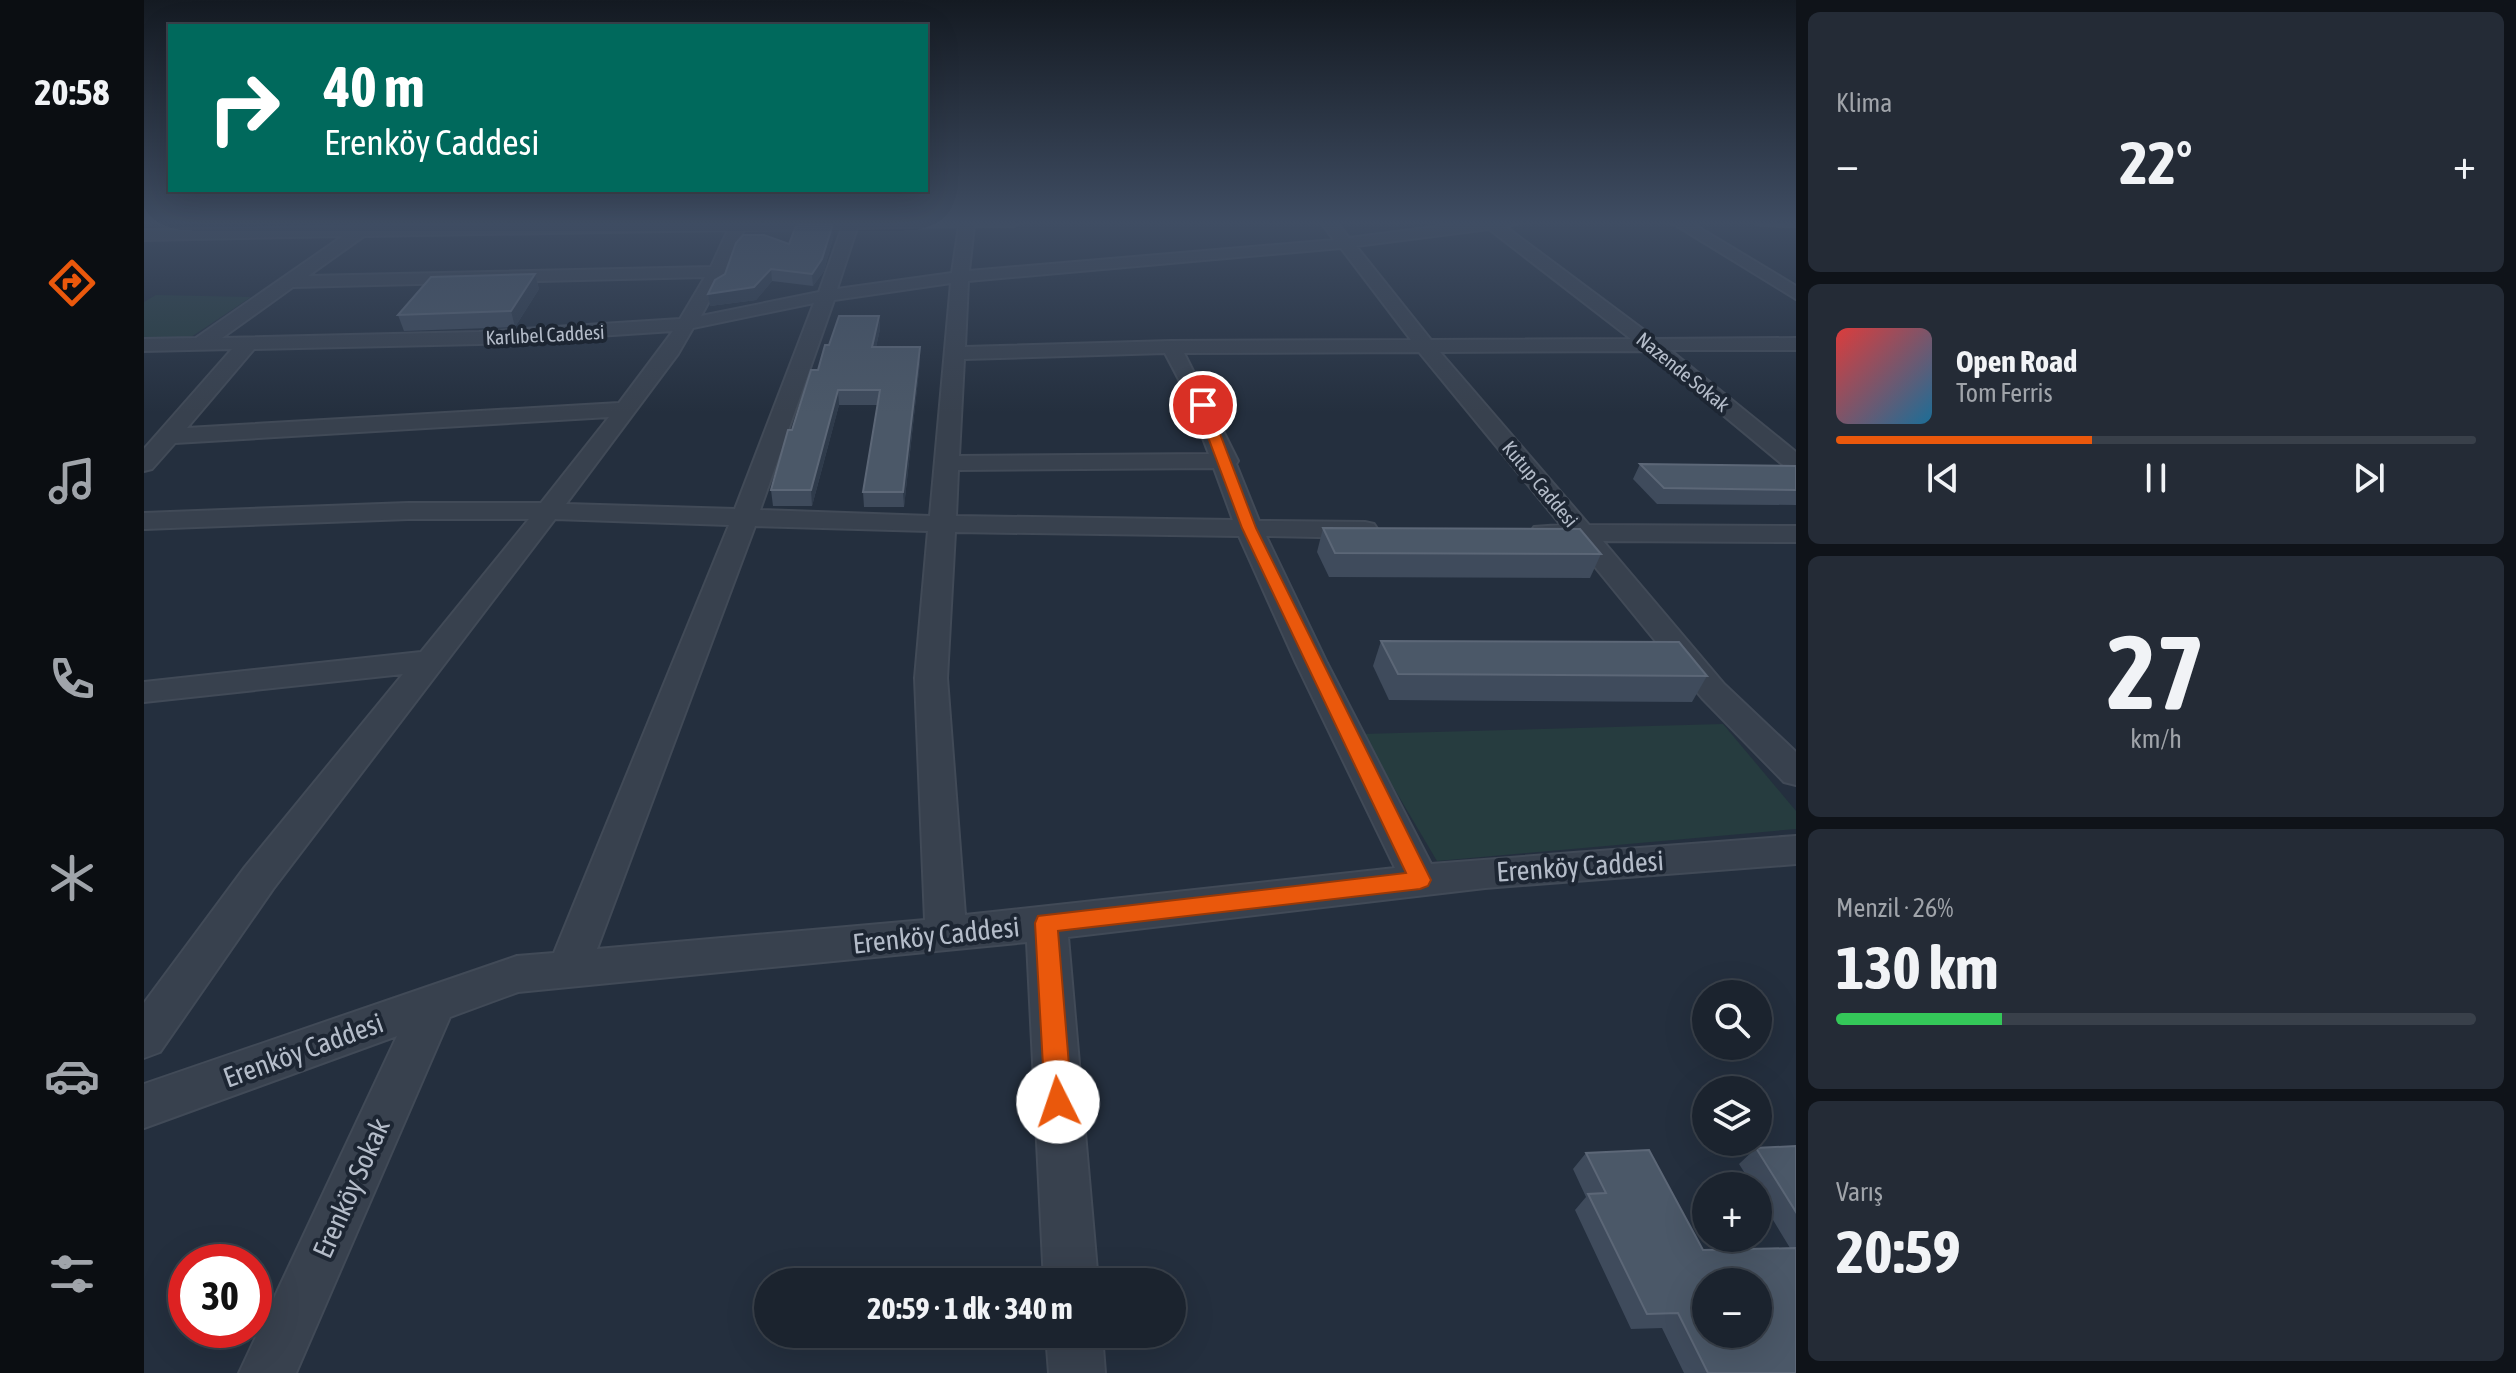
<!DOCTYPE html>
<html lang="tr">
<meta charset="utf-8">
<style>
body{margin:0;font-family:"Asap Condensed",sans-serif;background:#242b36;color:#f1f3f6;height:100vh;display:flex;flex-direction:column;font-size:30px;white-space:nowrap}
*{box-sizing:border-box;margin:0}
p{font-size:26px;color:#a0a4aa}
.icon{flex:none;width:44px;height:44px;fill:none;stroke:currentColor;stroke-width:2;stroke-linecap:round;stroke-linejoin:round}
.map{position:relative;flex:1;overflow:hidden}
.sheet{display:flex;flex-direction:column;gap:12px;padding:12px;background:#0f1319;width:720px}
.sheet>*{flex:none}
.banner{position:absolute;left:24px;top:24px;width:760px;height:168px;border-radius:0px;box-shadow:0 8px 32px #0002,0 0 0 2px #39404a;background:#00695c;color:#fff;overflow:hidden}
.tools{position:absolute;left:1548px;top:980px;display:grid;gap:16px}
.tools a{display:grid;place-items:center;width:80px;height:80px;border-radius:50%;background:#1b232e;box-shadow:0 8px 32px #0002,0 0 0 2px #39404a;font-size:40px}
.speed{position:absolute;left:24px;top:1244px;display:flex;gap:16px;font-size:40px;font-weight:700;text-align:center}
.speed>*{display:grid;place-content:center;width:104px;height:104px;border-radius:50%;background:#1b232e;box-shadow:0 8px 32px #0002,0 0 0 2px #39404a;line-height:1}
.speed .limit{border:12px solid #d22;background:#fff;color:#111}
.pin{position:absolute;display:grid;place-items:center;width:68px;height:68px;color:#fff;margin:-34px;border:4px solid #fff;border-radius:50%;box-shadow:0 2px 8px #0007}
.me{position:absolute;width:88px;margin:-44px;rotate:356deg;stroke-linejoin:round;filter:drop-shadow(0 0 6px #0008)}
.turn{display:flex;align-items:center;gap:28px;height:168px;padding:0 24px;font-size:36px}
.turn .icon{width:104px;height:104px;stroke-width:2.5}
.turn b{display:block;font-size:56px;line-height:68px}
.big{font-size:60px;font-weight:700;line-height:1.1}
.sheet .widget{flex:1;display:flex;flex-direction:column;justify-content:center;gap:12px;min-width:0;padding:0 28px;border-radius:12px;background:#242b36}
.sheet .dial{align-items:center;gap:0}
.dial b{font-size:104px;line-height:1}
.song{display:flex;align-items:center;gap:24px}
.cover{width:96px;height:96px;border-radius:12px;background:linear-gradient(135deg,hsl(0 70% 55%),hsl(200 70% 35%))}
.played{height:8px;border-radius:4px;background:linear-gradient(90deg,#ea580c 40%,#39404a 40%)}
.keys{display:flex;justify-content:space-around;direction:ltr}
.heat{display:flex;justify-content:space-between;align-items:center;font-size:44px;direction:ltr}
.charge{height:12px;border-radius:6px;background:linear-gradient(90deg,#34c759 26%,#39404a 0)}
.trip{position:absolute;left:610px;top:1268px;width:432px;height:80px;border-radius:40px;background:#1b232e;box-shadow:0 8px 32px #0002,0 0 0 2px #39404a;font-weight:700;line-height:80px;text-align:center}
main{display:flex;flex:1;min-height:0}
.dock{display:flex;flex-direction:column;width:144px;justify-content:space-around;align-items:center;background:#0b0e12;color:#a0a4aa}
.dock .icon{width:56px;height:56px}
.dock .selected{color:#ea580c}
.dock b{font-size:36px;color:#f1f3f6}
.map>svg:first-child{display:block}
.green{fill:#263c3f}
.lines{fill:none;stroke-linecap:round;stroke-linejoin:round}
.minor-casing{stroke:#414a57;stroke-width:4}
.minor{fill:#38414e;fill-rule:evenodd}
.wall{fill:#3f4b5c}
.shaded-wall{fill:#2f3b4b}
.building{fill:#4b5868;stroke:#5c6777;stroke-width:2;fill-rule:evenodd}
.route{fill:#ea580c;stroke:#983908;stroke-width:2}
.labels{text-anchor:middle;stroke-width:8;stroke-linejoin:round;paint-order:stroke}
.far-street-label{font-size:20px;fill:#b4bcc9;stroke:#1d2633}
.near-street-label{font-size:28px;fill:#b4bcc9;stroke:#1d2633}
</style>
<main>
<nav class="dock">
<b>20:58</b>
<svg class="icon selected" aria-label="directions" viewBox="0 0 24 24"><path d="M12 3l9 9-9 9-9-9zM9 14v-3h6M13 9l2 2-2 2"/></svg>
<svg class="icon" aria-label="music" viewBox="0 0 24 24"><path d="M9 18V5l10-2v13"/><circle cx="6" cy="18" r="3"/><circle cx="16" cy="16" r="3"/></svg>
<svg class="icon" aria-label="phone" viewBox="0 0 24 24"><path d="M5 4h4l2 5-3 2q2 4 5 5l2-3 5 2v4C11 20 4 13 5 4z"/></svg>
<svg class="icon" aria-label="climate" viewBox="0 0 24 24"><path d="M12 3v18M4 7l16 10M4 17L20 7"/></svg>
<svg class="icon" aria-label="car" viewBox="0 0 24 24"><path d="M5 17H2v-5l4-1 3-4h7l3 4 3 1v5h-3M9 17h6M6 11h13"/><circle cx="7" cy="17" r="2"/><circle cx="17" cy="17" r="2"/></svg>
<svg class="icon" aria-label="filters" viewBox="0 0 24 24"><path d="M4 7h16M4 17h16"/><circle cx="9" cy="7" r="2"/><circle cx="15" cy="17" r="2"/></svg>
</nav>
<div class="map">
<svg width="1652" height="1373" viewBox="0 0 1652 1373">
<rect width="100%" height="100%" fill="#242f3e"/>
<g class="green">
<polygon points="12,295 107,297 47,337 0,338 0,302"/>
<polygon points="1579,724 1652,811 1652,829 1293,861 1218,734"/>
</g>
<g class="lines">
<defs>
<g id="minor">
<path d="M583,221H878L870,226H830L825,271L1190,240L1176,221H1192L1205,238L1336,221H1380L1362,227L1512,339L1652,338V350H1526L1652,452V471L1644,469L1502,351L1296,352L1445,525L1652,526V542L1459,541L1580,684L1652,752V785L1640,782L1558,698L1430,541L1390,539L1386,533L1390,527L1417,525L1275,352L1040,353L1094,461L1092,464L1115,521L1221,522L1230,524L1234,530L1230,536L1221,538L1122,536L1183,663L1287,864L1652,836V864L1341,888L924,937L954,1282H900L883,942L374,992L306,1017L152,1373H95L253,1036L0,1128V1084L373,956L410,953L585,525L411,519L129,889L16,1052L0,1058V1003L101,867L259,674L0,702V682L277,652L385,519H264L0,529V513L264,503H397L465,417L31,443L8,469L0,471V449L88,349L0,351V339L52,338L199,236L0,240V230ZM815,226L808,273L693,289L713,228ZM698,228L675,292L557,316L581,272L600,230ZM1345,229L1487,339L1287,340L1212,246ZM584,230L567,267L164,276L220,236ZM1197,248L1267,340L1027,341L821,347L824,281ZM561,277L536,319L335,332L78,338L149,287ZM807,283L786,516L616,510L690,300ZM670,303L591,509L422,504L534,354L549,328ZM529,331L475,403L43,428L110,349L335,344ZM1021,353L1041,391L1065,454L815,456L820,359ZM1070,468L1089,520L812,516L814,470ZM611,526L784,531L771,678L781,920L453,949ZM811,532L1095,536L1152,663L1251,868L821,915L803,678Z"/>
<polygon points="1525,221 1544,221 1652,286 1652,299"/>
<polygon points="902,1334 958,1334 961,1373 905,1373"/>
</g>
</defs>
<use href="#minor" class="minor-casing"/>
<use href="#minor" class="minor"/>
</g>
<g class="wall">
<polygon points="1606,221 1652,221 1652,228 1615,227"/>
<polygon points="689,238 680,271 669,286 628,281 612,300 566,306 564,294"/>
<polygon points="391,274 395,289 371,327 260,331 254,315"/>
<polygon points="735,316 736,329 732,347 776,347 776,361 760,507 720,507 719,492 734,405 695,405 668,506 629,506 627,490 648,430 685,345"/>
<polygon points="1496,464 1652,466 1652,505 1513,504 1489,479"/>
<polygon points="1179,528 1457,554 1446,578 1185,577 1173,552"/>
<polygon points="1237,641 1563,676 1548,702 1245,700 1229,666"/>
<polygon points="1652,1146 1652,1373 1540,1373 1518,1328 1487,1329 1431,1210 1442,1197 1429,1169 1442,1153 1559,1250 1646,1248 1614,1195 1614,1186 1609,1186 1595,1164 1612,1148"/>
</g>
<g class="shaded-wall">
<polygon points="688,227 689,238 680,271 669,286 668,274"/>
<polygon points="627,269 628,281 612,300 566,306 564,294"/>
<polygon points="391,274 395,289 371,327 367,311"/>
<polygon points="735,316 736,329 729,361 728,347"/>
<polygon points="776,347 776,361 760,507 759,492"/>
<polygon points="694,390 695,405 668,506 667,490"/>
</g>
<g class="building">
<polygon points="677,221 687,221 688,227 678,259 668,274 627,269 610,287 564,294 571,280 581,274 592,243 599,235 620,235 645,244 651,228 657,223"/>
<polygon points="391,274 367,311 254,315 287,277"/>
<polygon points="695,316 735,316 728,347 776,347 759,492 719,492 736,390 694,390 667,490 627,490 644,430 648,430 667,370 674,370 681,345 685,345"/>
<polygon points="1496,464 1652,466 1652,490 1520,488"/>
<polygon points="1179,528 1436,529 1457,554 1191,553"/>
<polygon points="1237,641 1535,642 1563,676 1254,674"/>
<polygon points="1652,1146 1652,1212 1612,1148"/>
<path d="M1505,1150L1559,1250L1652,1248V1373H1564L1534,1313L1503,1314L1444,1194L1462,1193L1442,1153ZM1562,1282H1614V1334H1562Z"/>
</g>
<linearGradient id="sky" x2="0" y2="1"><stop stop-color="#141a22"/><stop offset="0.54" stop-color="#3f4d63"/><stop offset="1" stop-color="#3f4d63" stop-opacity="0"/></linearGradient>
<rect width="1652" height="413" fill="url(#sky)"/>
<polygon class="route" points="1059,402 1065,405 1112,528 1287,880 1284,886 1276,889 914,931 928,1102 924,1111 914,1115 905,1111 901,1102 891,923 894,916 1262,873 1098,528 1052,405"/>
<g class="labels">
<g class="far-street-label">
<text transform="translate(401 335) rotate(-3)" y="7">Karlıbel Caddesi</text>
<text transform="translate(1539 372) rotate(39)" y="7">Nazende Sokak</text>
<text transform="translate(1396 484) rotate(50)" y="7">Kutup Caddesi</text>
</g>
<g class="near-street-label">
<text transform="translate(1436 866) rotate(-4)" y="10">Erenköy Caddesi</text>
<text transform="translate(792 935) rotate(-6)" y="10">Erenköy Caddesi</text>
<text transform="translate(159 1050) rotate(-20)" y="10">Erenköy Caddesi</text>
<text transform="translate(207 1188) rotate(-66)" y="10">Erenköy Sokak</text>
</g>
</g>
</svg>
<div class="tools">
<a><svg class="icon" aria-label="search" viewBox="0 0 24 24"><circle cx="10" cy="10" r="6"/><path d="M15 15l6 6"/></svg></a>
<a><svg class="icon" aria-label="layers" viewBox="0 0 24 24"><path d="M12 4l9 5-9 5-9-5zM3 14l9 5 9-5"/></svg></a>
<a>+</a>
<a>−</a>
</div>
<div class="speed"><div class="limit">30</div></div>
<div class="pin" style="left:1059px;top:405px;background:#d93025"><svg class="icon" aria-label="arrive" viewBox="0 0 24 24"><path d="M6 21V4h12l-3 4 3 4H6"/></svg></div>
<svg class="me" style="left:914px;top:1102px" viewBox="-20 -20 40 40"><circle r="19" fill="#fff"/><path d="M0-13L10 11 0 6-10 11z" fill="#ea580c"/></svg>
<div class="trip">20:59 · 1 dk · 340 m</div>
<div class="banner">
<div class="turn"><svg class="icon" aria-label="right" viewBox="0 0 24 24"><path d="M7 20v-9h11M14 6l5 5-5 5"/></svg><div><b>40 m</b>Erenköy Caddesi</div></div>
</div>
</div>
<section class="sheet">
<div class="widget"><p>Klima</p>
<div class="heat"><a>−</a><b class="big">22°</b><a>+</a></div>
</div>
<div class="widget">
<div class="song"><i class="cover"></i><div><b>Open Road</b><p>Tom Ferris</p></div></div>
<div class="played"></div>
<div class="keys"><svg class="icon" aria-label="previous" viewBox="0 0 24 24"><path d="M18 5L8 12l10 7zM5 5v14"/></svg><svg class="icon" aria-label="pause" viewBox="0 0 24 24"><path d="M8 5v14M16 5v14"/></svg><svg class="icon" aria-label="next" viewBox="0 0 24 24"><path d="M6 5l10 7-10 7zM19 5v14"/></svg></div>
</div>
<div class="widget dial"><b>27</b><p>km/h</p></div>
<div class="widget"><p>Menzil · 26%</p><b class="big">130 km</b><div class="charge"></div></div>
<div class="widget"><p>Varış</p><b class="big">20:59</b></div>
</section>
</main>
